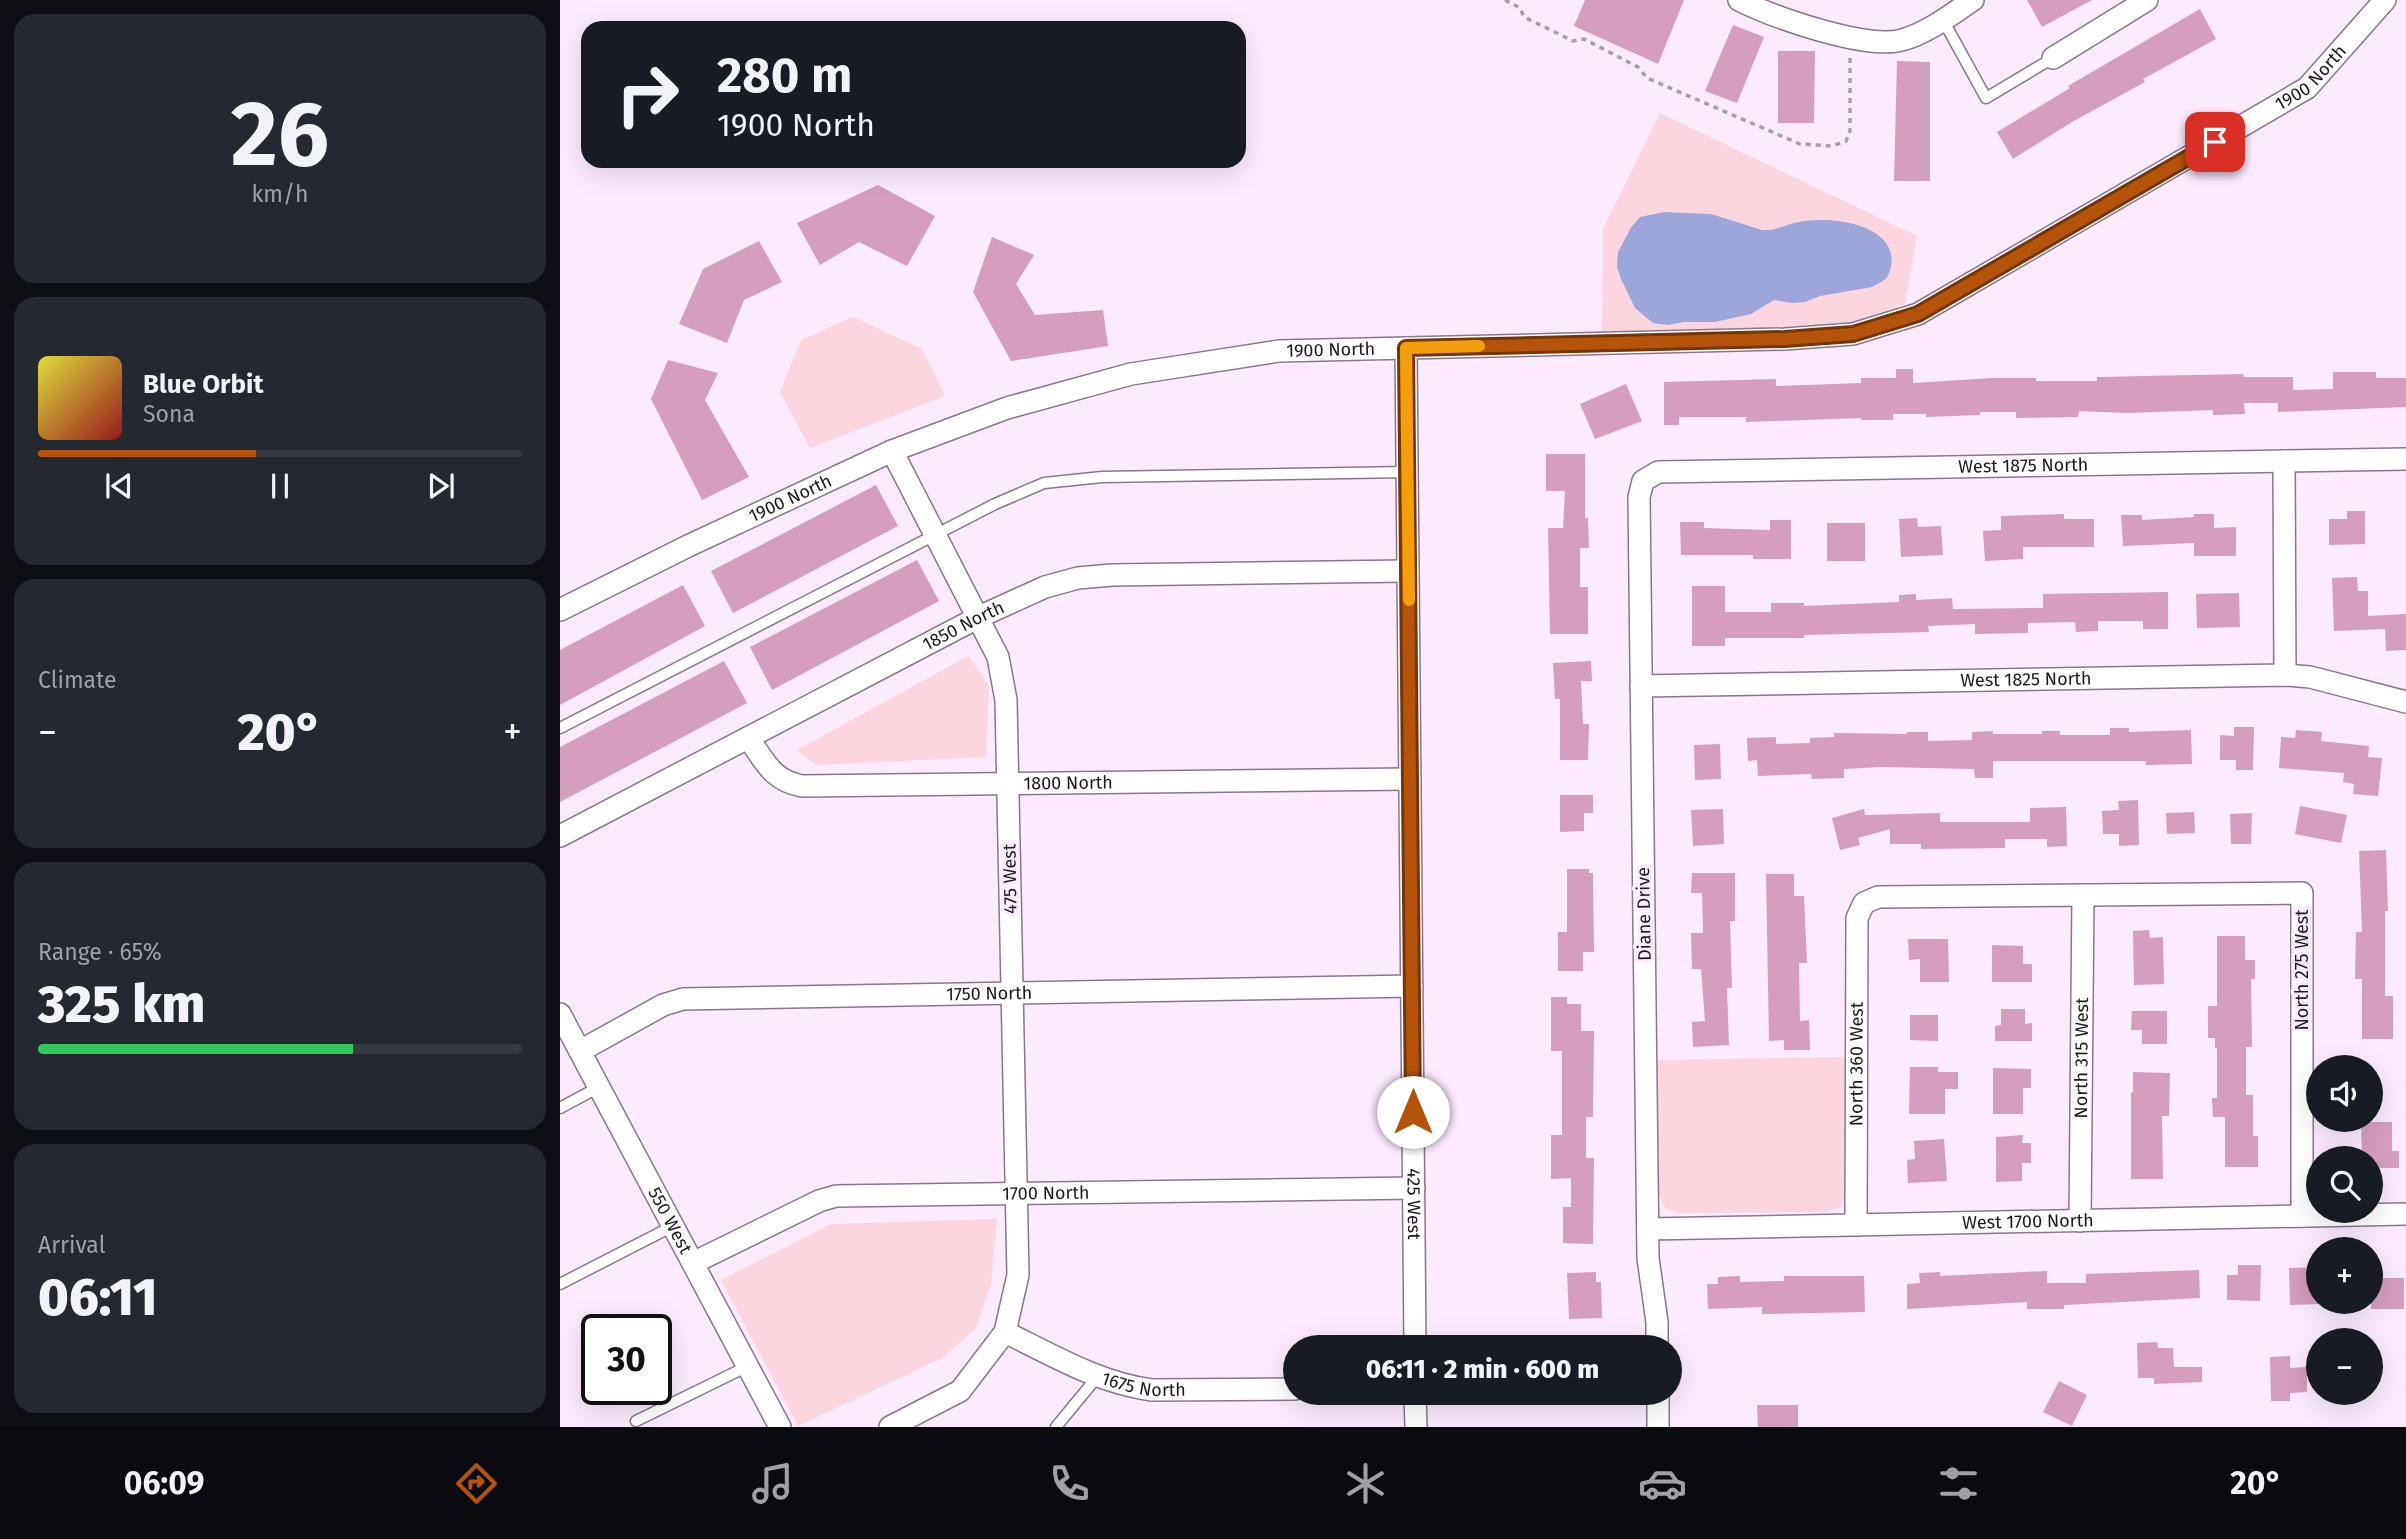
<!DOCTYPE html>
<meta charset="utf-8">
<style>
body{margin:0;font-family:"Fira Sans",sans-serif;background:#242831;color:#f1f3f6;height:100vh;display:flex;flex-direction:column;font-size:26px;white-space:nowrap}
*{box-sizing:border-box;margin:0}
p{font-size:23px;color:#9ea1a6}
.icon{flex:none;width:38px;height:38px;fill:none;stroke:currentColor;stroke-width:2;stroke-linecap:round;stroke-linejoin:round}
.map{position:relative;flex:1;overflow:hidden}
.sheet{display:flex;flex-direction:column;gap:14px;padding:14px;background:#0d0f14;width:560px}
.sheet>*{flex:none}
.guide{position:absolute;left:21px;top:21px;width:665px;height:147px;border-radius:21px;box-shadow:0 7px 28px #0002;background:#171b24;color:#f1f3f6;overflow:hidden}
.controls{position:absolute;left:1746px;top:1055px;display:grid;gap:14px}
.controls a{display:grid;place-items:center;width:77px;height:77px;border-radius:50%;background:#171b24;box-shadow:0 7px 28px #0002;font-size:35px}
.speed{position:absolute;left:21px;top:1314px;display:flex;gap:14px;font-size:35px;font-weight:700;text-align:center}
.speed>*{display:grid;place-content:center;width:91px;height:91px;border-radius:50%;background:#171b24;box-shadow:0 7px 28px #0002;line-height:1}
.speed .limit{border:4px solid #111;border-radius:10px;background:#fff;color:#111}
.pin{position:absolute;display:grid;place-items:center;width:60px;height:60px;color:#fff;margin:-30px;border-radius:14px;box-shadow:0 4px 10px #0006}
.me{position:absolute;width:77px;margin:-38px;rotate:0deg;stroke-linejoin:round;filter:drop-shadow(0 0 5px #0008)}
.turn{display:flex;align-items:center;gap:24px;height:147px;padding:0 21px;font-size:32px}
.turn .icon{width:91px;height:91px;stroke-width:2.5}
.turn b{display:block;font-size:49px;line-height:60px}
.big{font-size:52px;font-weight:800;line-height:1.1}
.sheet .tile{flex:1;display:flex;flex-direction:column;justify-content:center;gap:10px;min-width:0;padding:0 24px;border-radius:21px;background:#242831}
.sheet .dial{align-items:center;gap:0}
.dial b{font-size:91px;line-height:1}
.song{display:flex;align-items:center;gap:21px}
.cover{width:84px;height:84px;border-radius:10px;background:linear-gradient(135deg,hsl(60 70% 55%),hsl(0 70% 35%))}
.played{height:7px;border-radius:4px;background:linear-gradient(90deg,#b45309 45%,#363941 45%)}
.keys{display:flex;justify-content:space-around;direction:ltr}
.heat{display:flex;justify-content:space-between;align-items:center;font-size:38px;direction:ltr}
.charge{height:10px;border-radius:5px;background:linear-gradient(90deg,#34c759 65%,#363941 0)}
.trip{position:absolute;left:723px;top:1335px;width:399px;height:70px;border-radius:35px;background:#171b24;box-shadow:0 7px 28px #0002;font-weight:800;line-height:70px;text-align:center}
.dock{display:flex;height:112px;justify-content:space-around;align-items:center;background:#090b0e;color:#9ea1a6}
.dock .icon{width:49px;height:49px}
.dock .active{color:#b45309}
.dock b{font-size:32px;color:#f1f3f6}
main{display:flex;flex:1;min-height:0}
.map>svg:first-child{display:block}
.green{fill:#fcd6de}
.water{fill:#9da6db}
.building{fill:#d59ebf}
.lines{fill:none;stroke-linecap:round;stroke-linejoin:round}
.lane-casing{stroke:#89768d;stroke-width:13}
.street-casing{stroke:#89768d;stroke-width:24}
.path{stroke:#aa9cad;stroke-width:3.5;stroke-dasharray:5 5;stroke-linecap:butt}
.lane{stroke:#fff;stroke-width:10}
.street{stroke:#fff;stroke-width:21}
.route-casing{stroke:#753606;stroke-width:18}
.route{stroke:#b45309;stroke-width:12}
.slow{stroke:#f59e0b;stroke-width:12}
.labels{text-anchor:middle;stroke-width:7;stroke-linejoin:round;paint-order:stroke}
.street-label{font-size:18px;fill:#1e1720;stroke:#fceaff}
</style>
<main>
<section class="sheet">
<div class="tile dial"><b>26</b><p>km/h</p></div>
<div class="tile">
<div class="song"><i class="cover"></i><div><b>Blue Orbit</b><p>Sona</p></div></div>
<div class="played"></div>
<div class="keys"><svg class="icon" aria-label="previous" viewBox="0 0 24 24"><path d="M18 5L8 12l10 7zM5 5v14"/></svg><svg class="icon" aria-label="pause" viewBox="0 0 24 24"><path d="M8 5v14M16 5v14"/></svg><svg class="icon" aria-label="next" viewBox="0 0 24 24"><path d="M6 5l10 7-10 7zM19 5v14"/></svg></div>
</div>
<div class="tile"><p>Climate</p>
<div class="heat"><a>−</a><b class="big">20°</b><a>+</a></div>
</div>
<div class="tile"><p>Range · 65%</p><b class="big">325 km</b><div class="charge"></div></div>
<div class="tile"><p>Arrival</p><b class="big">06:11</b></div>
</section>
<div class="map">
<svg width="1846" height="1427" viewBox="0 0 1846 1427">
<rect width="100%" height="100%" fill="#fceaff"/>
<g class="green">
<polygon points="1100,113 1357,236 1345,304 1287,325 1221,331 1042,333 1043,229"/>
<polygon points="293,317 362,349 385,396 250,448 220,392 241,340"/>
<polygon points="408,656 429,685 426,757 256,765 237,750"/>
<polygon points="1287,1057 1287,1190 1281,1207 1265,1212 1118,1213 1104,1207 1099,1195 1097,1060"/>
<polygon points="437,1219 431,1284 416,1328 382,1358 238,1426 161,1280 271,1224"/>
</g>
<path class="water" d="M1104,212L1151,214L1202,230C1216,231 1226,224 1239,222C1265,217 1310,221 1326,243C1334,255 1333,267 1326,279L1312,287L1260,296L1245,302L1233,303L1214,300L1191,314L1155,322H1124L1108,325L1093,323L1075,308L1061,279L1057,267L1058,252L1072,226L1080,217Z"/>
<g class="building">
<polygon points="1025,0 1124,0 1098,64 1014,26"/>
<polygon points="1467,0 1532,0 1482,27"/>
<polygon points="1640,9 1656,39 1583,79 1585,82 1512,122 1453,159 1437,132 1510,88 1508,86"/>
<polygon points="1173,25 1204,37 1177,103 1145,91"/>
<polygon points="1218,51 1255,51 1254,123 1218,123"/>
<polygon points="1337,61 1370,62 1370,181 1334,181"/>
<polygon points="318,185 375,216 347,266 299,242 260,265 237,223"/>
<polygon points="432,237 474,255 456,284 475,315 543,310 548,346 451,361 413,292"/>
<polygon points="199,241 222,282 184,300 167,343 119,324 143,269"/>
<polygon points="108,360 158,373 145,400 189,477 142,500 91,399"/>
<polygon points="1336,369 1353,369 1353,383 1432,378 1476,378 1476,381 1537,381 1537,377 1683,374 1684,377 1733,377 1733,390 1773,389 1773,372 1816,372 1816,378 1846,378 1846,407 1718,412 1718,403 1684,403 1685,414 1653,415 1653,410 1566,413 1519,411 1518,417 1456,418 1456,412 1420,412 1420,415 1366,417 1366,414 1333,414 1333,420 1301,420 1301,418 1186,422 1186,417 1119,417 1119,425 1104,425 1104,382 1216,379 1216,386 1301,383 1301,378 1336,378"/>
<polygon points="1066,384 1082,421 1035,439 1020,404"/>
<polygon points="986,454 1025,454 1025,518 1028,518 1029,548 1020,548 1020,587 1028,587 1028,634 990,634 988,528 1003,528 1005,491 986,491"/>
<polygon points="316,485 338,526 173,613 151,571"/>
<polygon points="1787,511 1805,511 1805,544 1769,545 1769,519 1787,519"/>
<polygon points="1504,514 1504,519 1534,519 1534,547 1463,547 1463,559 1425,561 1423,531 1441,530 1441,516"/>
<polygon points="1634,514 1654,514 1654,528 1676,527 1676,556 1634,556 1634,543 1563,546 1561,515 1582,515 1582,520 1634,517"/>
<polygon points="1357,518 1358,527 1381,526 1383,555 1341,557 1339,519"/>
<polygon points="1210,520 1231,520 1231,559 1193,559 1193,555 1121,555 1120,522 1144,522 1144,528 1210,530"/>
<rect x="1267" y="523" width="38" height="38"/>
<polygon points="357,560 379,601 212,690 190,647"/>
<polygon points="1797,577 1798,591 1808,591 1808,616 1846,614 1846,650 1826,651 1825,629 1774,631 1772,578"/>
<polygon points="123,585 145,626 0,705 0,650"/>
<polygon points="1132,586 1165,586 1165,612 1211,612 1211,603 1244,603 1244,606 1339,602 1339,595 1356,594 1356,600 1392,598 1393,609 1483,608 1483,594 1608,592 1608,629 1583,629 1583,621 1538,621 1538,631 1516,632 1515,622 1468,623 1468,633 1415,634 1415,624 1368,626 1369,632 1244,635 1244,638 1165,638 1165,646 1132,646"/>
<polygon points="1679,593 1680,627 1637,628 1636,594"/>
<polygon points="164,661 187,703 0,802 0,747"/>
<polygon points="1031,661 1032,681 1021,681 1023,724 1029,724 1028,760 1000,760 1000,699 995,699 993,663"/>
<polygon points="1674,727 1694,727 1693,770 1676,770 1676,760 1660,760 1660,735 1674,736"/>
<polygon points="1550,728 1569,728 1569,732 1631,730 1632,764 1586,765 1586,761 1433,761 1433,778 1415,778 1414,769 1321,767 1284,769 1284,778 1252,779 1251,774 1198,776 1197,760 1188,761 1187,738 1216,737 1216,744 1250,743 1250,738 1274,737 1274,733 1347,734 1347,732 1368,732 1368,741 1412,740 1412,732 1433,731 1433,734 1482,734 1482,731 1500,731 1500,735 1550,735"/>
<polygon points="1736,730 1762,732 1761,741 1809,746 1808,757 1822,758 1818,796 1793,794 1794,784 1783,782 1784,773 1719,768 1721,737 1735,738"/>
<polygon points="1160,744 1161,779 1135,780 1134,745"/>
<polygon points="1000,795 1033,795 1033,813 1024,813 1024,831 1000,832"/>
<polygon points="1578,800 1579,845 1559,846 1559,834 1543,834 1542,811 1559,810 1558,801"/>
<polygon points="1740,806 1787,815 1781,843 1735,834"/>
<polygon points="1506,807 1507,846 1487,847 1487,839 1445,839 1445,848 1361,849 1361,844 1330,844 1330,829 1298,838 1300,845 1280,850 1272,818 1304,809 1305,815 1380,813 1380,822 1470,822 1470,808"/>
<polygon points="1163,809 1164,844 1133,846 1131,810"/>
<polygon points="1634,812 1635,833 1607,834 1606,813"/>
<polygon points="1692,813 1691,844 1671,844 1670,814"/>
<polygon points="1826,850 1828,911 1825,911 1825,996 1833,996 1833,1039 1802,1039 1802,979 1795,979 1796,932 1802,932 1799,851"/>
<polygon points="1007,869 1029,869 1029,873 1033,873 1034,952 1023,952 1023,971 998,971 998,932 1007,932"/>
<polygon points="1132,873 1175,873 1175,921 1170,921 1172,988 1167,988 1169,1045 1133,1047 1132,1022 1145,1021 1141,969 1132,969 1131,933 1143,933 1142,893 1131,893"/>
<polygon points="1206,874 1234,874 1234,896 1244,896 1247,963 1239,963 1240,1021 1249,1020 1250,1050 1224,1050 1224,1040 1209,1041"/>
<polygon points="1589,930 1590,938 1603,937 1604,984 1574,985 1573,931"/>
<polygon points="1657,936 1685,936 1685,960 1695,960 1695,979 1691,979 1692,1047 1686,1047 1686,1095 1693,1095 1693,1136 1698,1136 1698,1167 1665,1167 1665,1117 1653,1117 1652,1098 1657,1098 1657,1048 1655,1048 1655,1038 1648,1038 1648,1006 1657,1006"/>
<polygon points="1348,939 1388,939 1389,982 1360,982 1360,959 1349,960"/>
<polygon points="1432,945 1463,946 1463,964 1472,964 1472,982 1432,982"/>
<polygon points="991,997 1007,997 1007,1004 1021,1004 1021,1031 1034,1031 1033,1117 1026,1117 1026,1158 1034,1158 1033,1244 1003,1243 1003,1207 1011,1207 1011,1178 991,1179 991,1135 1002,1135 1002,1051 991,1051"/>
<polygon points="1441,1009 1465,1009 1465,1024 1472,1023 1472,1041 1435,1041 1435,1026 1441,1025"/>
<polygon points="1572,1011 1607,1011 1607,1044 1582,1044 1582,1030 1571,1030"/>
<polygon points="1350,1015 1378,1015 1378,1041 1350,1040"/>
<polygon points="1350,1067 1378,1067 1378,1072 1398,1072 1398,1089 1385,1089 1385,1114 1349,1114"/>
<polygon points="1433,1068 1471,1069 1471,1088 1463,1088 1463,1114 1433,1114"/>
<polygon points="1573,1072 1610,1073 1609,1116 1602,1116 1603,1179 1571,1179 1571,1093 1573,1092"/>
<polygon points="1801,1122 1832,1122 1832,1151 1839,1151 1839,1168 1811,1168 1811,1158 1802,1158"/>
<polygon points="1463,1135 1462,1143 1471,1143 1471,1163 1462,1163 1462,1181 1436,1182 1436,1137"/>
<polygon points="1384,1139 1387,1181 1348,1183 1347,1160 1355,1159 1354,1141"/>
<polygon points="1678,1265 1701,1265 1700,1301 1667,1300 1667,1275 1678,1275"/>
<polygon points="1759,1267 1759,1304 1730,1305 1729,1268"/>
<polygon points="1639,1270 1640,1298 1504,1305 1504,1309 1467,1309 1467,1302 1347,1309 1347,1284 1360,1283 1359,1273 1380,1272 1380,1276 1487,1271 1487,1283 1526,1283 1526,1274"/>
<polygon points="1036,1272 1036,1282 1041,1282 1042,1318 1009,1319 1007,1273"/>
<polygon points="1180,1276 1180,1282 1224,1281 1224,1276 1304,1276 1305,1312 1202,1314 1202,1307 1148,1309 1147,1284 1158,1284 1158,1277"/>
<rect x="1811" y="1278" width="33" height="31"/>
<polygon points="1597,1342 1598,1348 1613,1348 1614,1367 1642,1367 1642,1382 1594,1384 1594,1378 1578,1378 1577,1343"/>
<polygon points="1730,1356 1730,1368 1747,1367 1747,1392 1730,1393 1730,1401 1711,1401 1710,1357"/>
<polygon points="1499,1381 1527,1395 1512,1426 1483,1412"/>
<polygon points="1197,1405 1238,1405 1238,1427 1198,1427"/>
</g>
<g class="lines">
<defs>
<g id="lane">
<polyline points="1383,20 1426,98 1493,58"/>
<polyline points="0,728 435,504 484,483 542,477 848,472"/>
<polyline points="0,1108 39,1087"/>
<polyline points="0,1284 113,1226"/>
<polyline points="76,1421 188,1366"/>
<polyline points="496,1427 538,1376"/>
</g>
<g id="street">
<path d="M1179,0C1213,17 1306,50 1342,40C1368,33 1390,15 1413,0"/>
<polyline points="1493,58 1587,0"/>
<path id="s1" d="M846,348L855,1348"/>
<polyline points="1724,461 1725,675"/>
<path id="s2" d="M0,610L128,546L332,451L447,408L571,374L719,351L1225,339L1293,334L1358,314L1747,88L1825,0"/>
<path id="s3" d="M1081,686L1725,675L1750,677L1846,702"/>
<path id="s4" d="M188,738C206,762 211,780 242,786L850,779"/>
<path id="s5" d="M0,836L419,617L485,587L518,578L552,575L848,571"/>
<path id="s6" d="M0,1014L220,1427"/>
<path id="s7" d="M20,1051L103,1005L123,999L852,986"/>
<path id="s8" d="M1520,1221L1523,895"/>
<path id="s9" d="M1296,1225L1297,918L1304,903L1318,897L1742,893V1216"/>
<path id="s10" d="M1088,1229L1846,1214"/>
<path id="s11" d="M133,1263L259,1201L276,1196L854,1188"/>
<path id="s12" d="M445,1332C492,1355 539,1383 592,1390L735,1389"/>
<path id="s13" d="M1097,1348V1322L1088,1258L1079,497L1083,481L1098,472L1846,459"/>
<polyline points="855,1393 856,1427"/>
<polyline points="1098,1393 1098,1427"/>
<polyline points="330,1427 400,1391 445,1332 458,1275 446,700 438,657 332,451"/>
</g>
</defs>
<use href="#lane" class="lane-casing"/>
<use href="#street" class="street-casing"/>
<polyline class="path" points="945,0 960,8 964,17 1013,41 1024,39 1078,67 1087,78 1240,144 1272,146 1286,141 1290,131 1290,55"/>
<use href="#lane" class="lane"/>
<use href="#street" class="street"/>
</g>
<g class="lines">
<defs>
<polyline id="route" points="853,1112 846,348 1225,339 1293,334 1358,314 1655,142"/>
</defs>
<use href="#route" class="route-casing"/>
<use href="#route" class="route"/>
<polyline class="slow" points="849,600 846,348 919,346"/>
</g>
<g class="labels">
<g class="street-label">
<text dy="6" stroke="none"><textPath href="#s2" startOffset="1871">1900 North</textPath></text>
<text dy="6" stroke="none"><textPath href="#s2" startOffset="821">1900 North</textPath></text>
<text dy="6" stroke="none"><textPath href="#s13" startOffset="1251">West 1875 North</textPath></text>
<text dy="6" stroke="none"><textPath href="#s2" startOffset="256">1900 North</textPath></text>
<text dy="6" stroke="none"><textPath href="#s5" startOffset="455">1850 North</textPath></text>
<text dy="6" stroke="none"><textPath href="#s3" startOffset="385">West 1825 North</textPath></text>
<text dy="6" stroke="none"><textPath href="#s4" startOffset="341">1800 North</textPath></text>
<text transform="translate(450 879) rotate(-91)" y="6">475 West</text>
<text transform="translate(1084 914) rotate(-91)" y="6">Diane Drive</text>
<text transform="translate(1742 970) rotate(-90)" y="6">North 275 West</text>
<text dy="6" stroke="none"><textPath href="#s7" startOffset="422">1750 North</textPath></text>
<text dy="6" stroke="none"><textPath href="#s8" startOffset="163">North 315 West</textPath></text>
<text dy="6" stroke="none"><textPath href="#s9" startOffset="161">North 360 West</textPath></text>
<text dy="6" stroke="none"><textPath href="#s11" startOffset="368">1700 North</textPath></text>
<text dy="6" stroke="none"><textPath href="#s1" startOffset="856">425 West</textPath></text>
<text dy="6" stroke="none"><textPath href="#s6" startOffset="234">550 West</textPath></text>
<text dy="6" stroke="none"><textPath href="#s10" startOffset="380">West 1700 North</textPath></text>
<text dy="6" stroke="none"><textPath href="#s12" startOffset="150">1675 North</textPath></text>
</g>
</g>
</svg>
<div class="controls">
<a><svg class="icon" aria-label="sound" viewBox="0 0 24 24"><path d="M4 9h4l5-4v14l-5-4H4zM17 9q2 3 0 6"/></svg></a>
<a><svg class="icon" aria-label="search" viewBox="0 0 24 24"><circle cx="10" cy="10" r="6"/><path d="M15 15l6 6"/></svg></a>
<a>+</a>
<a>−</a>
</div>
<div class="speed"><div class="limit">30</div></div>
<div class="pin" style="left:1655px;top:142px;background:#d93025"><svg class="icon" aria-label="arrive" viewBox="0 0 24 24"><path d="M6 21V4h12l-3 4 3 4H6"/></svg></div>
<svg class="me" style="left:853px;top:1112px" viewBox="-20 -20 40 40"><circle r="19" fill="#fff"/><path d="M0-13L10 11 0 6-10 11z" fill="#b45309"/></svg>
<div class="trip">06:11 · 2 min · 600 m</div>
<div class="guide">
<div class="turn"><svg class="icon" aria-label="right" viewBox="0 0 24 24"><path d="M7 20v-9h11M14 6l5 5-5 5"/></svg><div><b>280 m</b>1900 North</div></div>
</div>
</div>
</main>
<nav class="dock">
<b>06:09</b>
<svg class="icon active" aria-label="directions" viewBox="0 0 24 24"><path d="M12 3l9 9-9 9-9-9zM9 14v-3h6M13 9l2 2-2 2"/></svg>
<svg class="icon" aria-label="music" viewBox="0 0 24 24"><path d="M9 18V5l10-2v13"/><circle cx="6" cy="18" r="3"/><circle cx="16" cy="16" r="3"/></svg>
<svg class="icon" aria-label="phone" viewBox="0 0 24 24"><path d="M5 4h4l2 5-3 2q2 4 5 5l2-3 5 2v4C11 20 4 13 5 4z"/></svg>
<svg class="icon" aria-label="climate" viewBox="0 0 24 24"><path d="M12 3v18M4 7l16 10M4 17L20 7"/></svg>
<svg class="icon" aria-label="car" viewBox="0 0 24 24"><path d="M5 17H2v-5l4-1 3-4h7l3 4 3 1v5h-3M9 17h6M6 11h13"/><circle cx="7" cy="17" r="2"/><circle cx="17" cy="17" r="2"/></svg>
<svg class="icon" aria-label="filters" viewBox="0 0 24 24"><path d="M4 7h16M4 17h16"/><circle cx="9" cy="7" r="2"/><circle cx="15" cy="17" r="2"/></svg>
<b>20°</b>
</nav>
